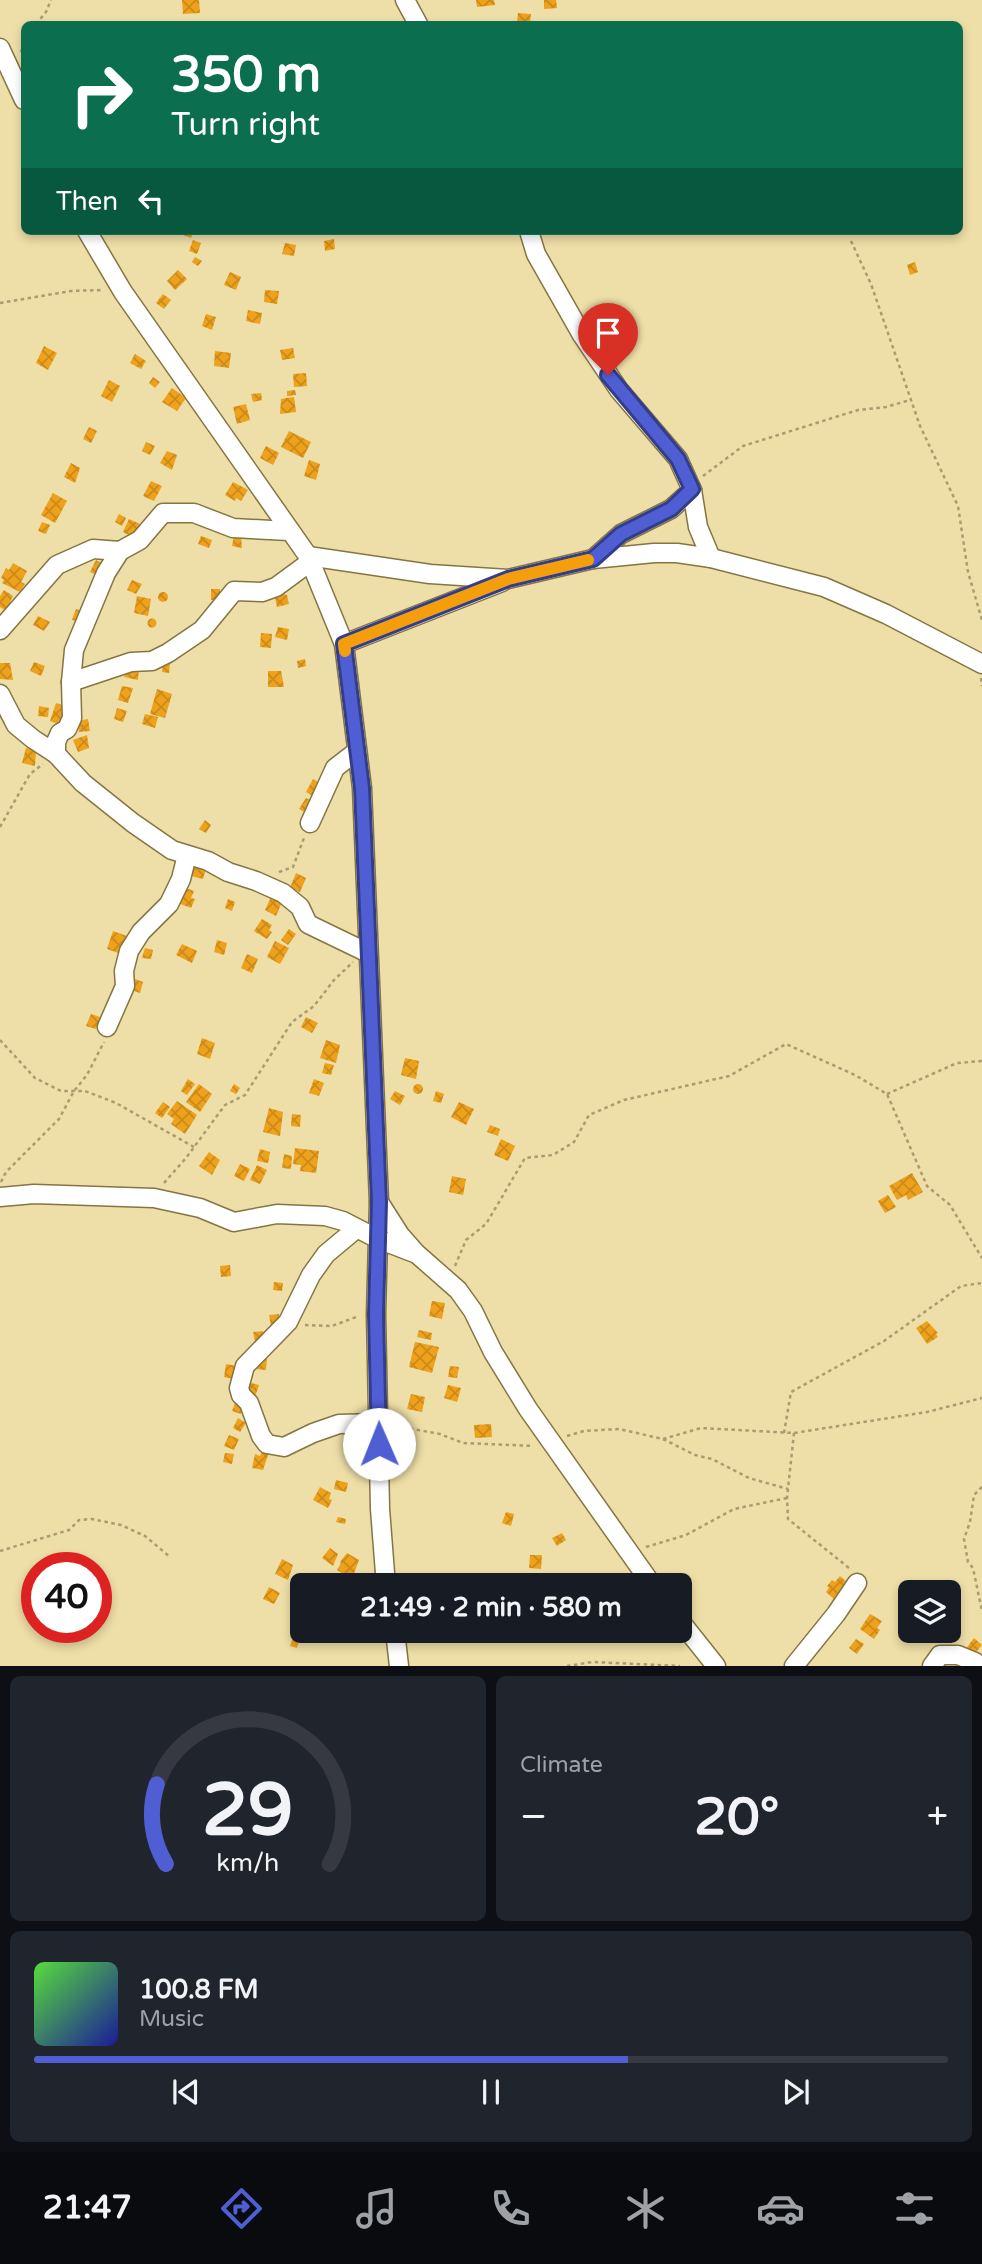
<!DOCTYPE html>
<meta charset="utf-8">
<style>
body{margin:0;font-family:"Varela Round",sans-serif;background:#20242c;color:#f1f3f6;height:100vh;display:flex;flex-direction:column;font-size:26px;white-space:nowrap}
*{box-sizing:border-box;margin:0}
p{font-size:23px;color:#9ea1a6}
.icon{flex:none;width:38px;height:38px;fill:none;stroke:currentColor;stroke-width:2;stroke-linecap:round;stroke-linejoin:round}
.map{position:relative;height:1666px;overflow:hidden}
.sheet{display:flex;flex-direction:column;gap:10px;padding:10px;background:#0d0f14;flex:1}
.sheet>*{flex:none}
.banner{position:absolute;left:21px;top:21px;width:942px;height:214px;border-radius:10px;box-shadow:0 4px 10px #0003;background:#0b6e4f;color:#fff;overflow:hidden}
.fabs{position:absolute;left:898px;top:1580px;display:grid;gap:14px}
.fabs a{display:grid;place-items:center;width:63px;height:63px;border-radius:10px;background:#171b24;box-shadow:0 4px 10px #0003;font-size:35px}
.speed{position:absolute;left:21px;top:1552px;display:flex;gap:14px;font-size:35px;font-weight:700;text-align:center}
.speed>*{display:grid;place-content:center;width:91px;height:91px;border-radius:50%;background:#171b24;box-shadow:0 4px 10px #0003;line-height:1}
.speed .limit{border:10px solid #d22;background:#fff;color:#111}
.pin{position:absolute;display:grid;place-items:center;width:60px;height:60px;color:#fff;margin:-72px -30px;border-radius:50% 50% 50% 0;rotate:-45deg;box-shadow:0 0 7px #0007}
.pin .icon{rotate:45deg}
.me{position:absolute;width:77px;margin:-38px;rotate:359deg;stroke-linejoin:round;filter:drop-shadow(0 0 5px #0008)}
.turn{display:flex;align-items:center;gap:24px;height:147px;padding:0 35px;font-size:32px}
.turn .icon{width:91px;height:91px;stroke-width:2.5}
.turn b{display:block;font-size:49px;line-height:60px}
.then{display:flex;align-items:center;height:66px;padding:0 35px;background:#0003;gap:14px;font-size:26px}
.big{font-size:52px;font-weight:800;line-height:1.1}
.sheet .card{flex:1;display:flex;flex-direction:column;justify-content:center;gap:10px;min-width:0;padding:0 24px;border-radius:10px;background:#20242c}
.sheet .dial{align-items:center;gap:0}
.dial svg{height:182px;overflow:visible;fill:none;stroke:#363941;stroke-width:7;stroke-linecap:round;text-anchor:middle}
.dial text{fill:#f1f3f6;stroke:none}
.song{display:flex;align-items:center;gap:21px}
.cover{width:84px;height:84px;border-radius:10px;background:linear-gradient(135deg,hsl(110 70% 55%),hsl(240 70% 35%))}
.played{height:7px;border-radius:4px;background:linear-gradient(90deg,#505ed4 65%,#363941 65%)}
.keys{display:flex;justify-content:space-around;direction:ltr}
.heat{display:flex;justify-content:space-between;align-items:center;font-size:38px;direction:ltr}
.sheet .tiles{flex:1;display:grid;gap:10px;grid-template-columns:1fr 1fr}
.card:last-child{grid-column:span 2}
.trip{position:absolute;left:290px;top:1573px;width:402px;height:70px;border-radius:10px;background:#171b24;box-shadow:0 4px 10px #0003;font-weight:800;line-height:70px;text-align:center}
.tabs{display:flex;height:112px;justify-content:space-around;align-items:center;background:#090b0e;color:#9ea1a6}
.tabs .icon{width:49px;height:49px}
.tabs .on{color:#505ed4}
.tabs b{font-size:32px;color:#f1f3f6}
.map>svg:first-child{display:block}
.building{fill:url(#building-cross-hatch)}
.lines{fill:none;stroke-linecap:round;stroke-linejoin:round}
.minor-casing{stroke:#847541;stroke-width:21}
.path{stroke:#a89c71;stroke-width:2.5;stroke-dasharray:3.5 3.5;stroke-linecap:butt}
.minor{stroke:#fff;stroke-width:18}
.route-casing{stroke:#343d8a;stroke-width:18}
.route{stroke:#505ed4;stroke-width:12}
.slow{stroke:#f59e0b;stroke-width:12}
</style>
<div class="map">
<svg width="982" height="1666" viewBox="0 0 982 1666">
<defs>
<pattern id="building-cross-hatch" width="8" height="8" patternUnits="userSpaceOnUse" patternTransform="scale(1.75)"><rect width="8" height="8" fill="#eea11b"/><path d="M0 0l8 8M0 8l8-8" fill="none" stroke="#cc8a18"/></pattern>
</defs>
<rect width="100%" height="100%" fill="#eedea7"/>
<g class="building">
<polygon points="182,0 199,0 200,13 183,14"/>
<polygon points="476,0 494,0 495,5 477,7"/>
<polygon points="544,0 556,0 557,8 544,9"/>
<polygon points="518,13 531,14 530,23 517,22"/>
<polygon points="184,231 194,231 191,238 183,235"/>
<polygon points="334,239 335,249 325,251 324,241"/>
<polygon points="193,240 201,243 197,254 189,251"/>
<polygon points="285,243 296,245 294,256 282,254"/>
<polygon points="195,257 202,261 198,266 192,262"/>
<polygon points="915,262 918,272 910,275 907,265"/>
<polygon points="178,270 187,279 175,290 167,281"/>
<polygon points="230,272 241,277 236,290 224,285"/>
<polygon points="265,290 279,291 277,304 264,302"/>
<polygon points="163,294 171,300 164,309 156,303"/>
<polygon points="248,310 262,313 260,324 246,321"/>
<polygon points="206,314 216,317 212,330 202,326"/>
<polygon points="44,346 57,353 48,370 36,363"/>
<polygon points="293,348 295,358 282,360 280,350"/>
<polygon points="215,351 231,353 229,368 214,366"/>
<polygon points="135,354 146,361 141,369 130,363"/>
<polygon points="306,373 307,386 294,387 293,374"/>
<polygon points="153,377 160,382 155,388 149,383"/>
<polygon points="109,380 120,386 112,402 101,396"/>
<polygon points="172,388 186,398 177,411 162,402"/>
<polygon points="295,390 296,395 287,396 287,391"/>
<polygon points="261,393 262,400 253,402 251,394"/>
<polygon points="294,397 296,412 280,414 281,399"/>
<polygon points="246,404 250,420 237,424 233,407"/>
<polygon points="89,427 97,431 91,443 83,439"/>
<polygon points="289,431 311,442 303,458 281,447"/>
<polygon points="146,442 155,446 150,455 142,451"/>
<polygon points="266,446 279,453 273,465 260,458"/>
<polygon points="167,451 177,455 172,470 160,463"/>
<polygon points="309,460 320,464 316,480 304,476"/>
<polygon points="71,463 80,468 75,483 64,477"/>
<polygon points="151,481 162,486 154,501 143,496"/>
<polygon points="233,482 248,490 241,501 236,498 235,501 225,495"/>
<polygon points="53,493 67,501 55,523 41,515"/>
<polygon points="119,514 126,518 122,526 115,522"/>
<polygon points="129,519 140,524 136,539 123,532"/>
<polygon points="42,522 50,525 46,534 38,531"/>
<polygon points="234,535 241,537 242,548 232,546"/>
<polygon points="201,536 212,540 209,548 198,544"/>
<polygon points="96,560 105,565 99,576 90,572"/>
<polygon points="13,563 27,571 21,582 25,584 20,592 2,583 4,580 1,578 6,568 9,570"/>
<polygon points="132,580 142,584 136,594 127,590"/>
<rect x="211" y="589" width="9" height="11"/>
<polygon points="4,590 13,596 10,602 13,604 8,612 0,607 0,596"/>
<polygon points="284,591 285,595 287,595 289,604 277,607 274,593"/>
<circle cx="163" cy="597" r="5"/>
<polygon points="137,596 151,599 148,616 134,613"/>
<polygon points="76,609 84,612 81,622 72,620"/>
<polygon points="38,616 50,622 44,631 33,625"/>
<circle cx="152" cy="623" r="4.5"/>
<polygon points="278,627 289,629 287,640 275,637"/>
<polygon points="261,633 272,634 271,648 260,647"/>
<polygon points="305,659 306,666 298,668 297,661"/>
<polygon points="34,662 45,666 41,676 30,671"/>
<polygon points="163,662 170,663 169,673 162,672"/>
<polygon points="0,663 10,663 13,680 0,679"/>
<polygon points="129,664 139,668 138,680 124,677"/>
<polygon points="268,671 281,671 284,687 268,687"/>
<polygon points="122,686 133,688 128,703 118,700"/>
<polygon points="157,689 172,694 165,718 150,714"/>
<polygon points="56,703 68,707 64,726 50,721"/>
<polygon points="39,706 49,708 48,717 38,716"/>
<polygon points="117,708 127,711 123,722 114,719"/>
<polygon points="145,714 158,717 155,728 142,724"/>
<polygon points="88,719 90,731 79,732 77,721"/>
<polygon points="87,735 89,748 78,752 73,740"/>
<polygon points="26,748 36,751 35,766 22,763"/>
<polygon points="313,779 322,784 316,798 306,792"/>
<polygon points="306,798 314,802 308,814 299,809"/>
<polygon points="205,820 211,825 206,833 199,829"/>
<polygon points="195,861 207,864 203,879 191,876"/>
<polygon points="296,873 306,878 300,892 290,888"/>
<polygon points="181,886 194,891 191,898 195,899 191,908 175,902"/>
<polygon points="271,897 282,902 276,916 265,910"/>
<polygon points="228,899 235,902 232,911 225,908"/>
<polygon points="262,919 272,925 269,930 272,932 267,939 254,931"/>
<polygon points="289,929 296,934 288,945 281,940"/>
<polygon points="113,931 127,936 121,954 107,949"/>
<polygon points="217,940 227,943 224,955 214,952"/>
<polygon points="275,941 289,948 280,964 267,957"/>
<polygon points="182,944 197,951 192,963 176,955"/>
<polygon points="145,948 153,950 151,959 142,958"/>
<polygon points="247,954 258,959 252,973 241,968"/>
<polygon points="135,979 143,982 140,993 131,990"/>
<polygon points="91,1014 100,1017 96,1029 86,1026"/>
<polygon points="306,1017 318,1023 312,1033 301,1027"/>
<polygon points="202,1038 215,1043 210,1059 197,1054"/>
<polygon points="326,1040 340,1045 336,1063 320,1058"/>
<polygon points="405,1058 419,1061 416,1079 401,1075"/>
<polygon points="325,1063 334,1065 331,1075 322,1073"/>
<polygon points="188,1079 195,1084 187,1095 181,1091"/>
<polygon points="314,1079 324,1083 319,1096 309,1093"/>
<circle cx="418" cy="1089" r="5"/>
<polygon points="199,1084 212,1094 200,1112 186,1102"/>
<polygon points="234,1084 240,1088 236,1094 230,1091"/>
<polygon points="395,1091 405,1096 400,1105 390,1099"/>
<polygon points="436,1091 444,1094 441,1103 433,1101"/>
<polygon points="177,1101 197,1115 185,1134 171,1124 174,1119 167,1114"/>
<polygon points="163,1102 170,1107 162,1118 155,1113"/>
<polygon points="459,1102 474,1109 466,1125 451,1117"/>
<polygon points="269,1108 283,1112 280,1136 263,1132"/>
<polygon points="292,1114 301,1115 300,1127 291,1126"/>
<polygon points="490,1125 500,1129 498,1136 487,1132"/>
<polygon points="501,1139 515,1146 508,1161 494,1155"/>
<polygon points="295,1148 319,1151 316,1173 300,1171 301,1165 293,1164"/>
<polygon points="260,1149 270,1152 268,1163 257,1161"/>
<polygon points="209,1152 220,1160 212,1175 199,1166"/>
<polygon points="284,1154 292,1156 291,1169 282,1168"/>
<polygon points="240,1164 250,1169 244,1181 234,1176"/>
<polygon points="257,1165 267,1170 260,1184 250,1180"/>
<polygon points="912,1173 923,1192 908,1200 906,1195 897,1200 889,1186"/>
<polygon points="452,1176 466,1179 463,1195 449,1192"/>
<polygon points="888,1195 896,1207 885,1213 878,1201"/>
<polygon points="230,1265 231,1276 221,1277 220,1266"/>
<polygon points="274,1282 283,1283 282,1291 273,1290"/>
<polygon points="432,1301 445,1303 442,1319 429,1316"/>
<polygon points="279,1314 280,1325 271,1326 269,1315"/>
<polygon points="927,1321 938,1333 936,1334 938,1337 927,1344 916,1328"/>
<polygon points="419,1330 432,1333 431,1340 417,1337"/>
<polygon points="263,1331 265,1341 255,1342 253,1332"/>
<polygon points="415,1342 439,1347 432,1373 409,1367"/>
<polygon points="256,1358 267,1359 266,1370 255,1369"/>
<polygon points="226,1364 237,1366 238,1380 224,1377"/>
<polygon points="450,1366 459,1367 457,1378 448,1377"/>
<polygon points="248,1382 259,1385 255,1397 244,1394"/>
<polygon points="448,1385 461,1388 457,1402 444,1398"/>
<polygon points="411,1394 425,1397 422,1412 407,1409"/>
<polygon points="236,1401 244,1404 241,1414 232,1411"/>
<polygon points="238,1418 246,1423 240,1432 233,1428"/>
<polygon points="491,1424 492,1437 475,1438 474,1425"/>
<polygon points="229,1435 239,1439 234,1450 224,1446"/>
<polygon points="262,1451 269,1452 263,1470 252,1468 255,1454 260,1456"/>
<polygon points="225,1453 234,1454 232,1464 223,1462"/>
<polygon points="336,1480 348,1483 346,1492 334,1489"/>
<polygon points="320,1487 331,1493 329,1499 332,1500 328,1508 313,1500"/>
<polygon points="506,1512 514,1514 511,1526 502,1523"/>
<polygon points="338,1517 346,1519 345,1524 336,1522"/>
<polygon points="562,1533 566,1540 557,1546 552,1538"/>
<polygon points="330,1548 338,1554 333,1566 322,1558"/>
<polygon points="347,1553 359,1560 352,1579 337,1570 341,1563 340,1562"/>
<polygon points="530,1555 542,1555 541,1569 529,1568"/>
<polygon points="282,1559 293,1565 288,1580 275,1574"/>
<polygon points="840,1576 850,1585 838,1603 826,1592 829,1588 827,1586 832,1580 835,1582"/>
<polygon points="269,1587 280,1593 274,1604 263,1599"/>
<polygon points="870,1614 882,1621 877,1628 880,1630 874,1639 860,1629"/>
<rect x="538" y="1631" width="13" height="5"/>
<polygon points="294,1635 300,1637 297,1648 290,1646"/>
<polygon points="974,1638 982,1645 973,1656 965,1650"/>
<polygon points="856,1639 864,1644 857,1654 849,1648"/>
</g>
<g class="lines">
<defs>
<g id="minor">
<polyline points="405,0 418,24"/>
<polyline points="0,48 24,100"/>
<polyline points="87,231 123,292 308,556 344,644 362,788 379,1202 376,1314 380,1509 386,1586"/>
<polyline points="529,231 536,254 582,335 619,390 678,459 692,490 671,509 621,534 593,559"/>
<polyline points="692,490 698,527 711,558"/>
<polyline points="289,531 233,528 194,513 163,513 140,540 120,551 106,573 74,650 71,682 72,718 67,729 60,733 56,742 56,754 83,783 133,823 172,850 208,861 228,872 256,881 283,893 300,907 308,924 368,953"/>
<polyline points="308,556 430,574 508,579 593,559 654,553 677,553 711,558 824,587 886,614 982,664"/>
<polyline points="0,630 57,565 93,549 120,551"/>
<polyline points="344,644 502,582"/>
<polyline points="71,682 131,662 152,661 168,653 202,630 234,591 262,592 276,587 310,562"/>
<polyline points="0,694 16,725 33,739 56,754"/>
<polyline points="310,823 335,768 357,751"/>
<polyline points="107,1027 125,986 124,971 129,951 141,932 169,904 181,879 187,855"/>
<polyline points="0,1197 34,1194 154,1198 200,1208 234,1222 277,1214 325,1216 343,1221 378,1239 417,1254 458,1290 473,1311 493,1352 528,1409 653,1586"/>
<polyline points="379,1202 400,1235 415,1252"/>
<polyline points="356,1229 326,1254 311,1275 288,1322 245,1366 239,1388 241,1395 249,1403 261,1436 267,1444 284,1447 313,1433 339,1424 379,1423"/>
<polyline points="681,1622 716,1666"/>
<polyline points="395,1631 399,1666"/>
<polyline points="794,1666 836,1614 857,1583"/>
<polyline points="932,1666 940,1655 958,1655 975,1662"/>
</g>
</defs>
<use href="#minor" class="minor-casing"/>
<g class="path">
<polyline points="36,24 46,12 51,0"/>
<polyline points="21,52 24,44"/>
<polyline points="851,241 871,284 920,426 958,506 968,572 982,620"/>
<polyline points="0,303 71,291 102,290"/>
<polyline points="703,476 743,446 858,410 886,407 910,400"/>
<polyline points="981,678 982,686"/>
<polyline points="0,827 30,774 43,764"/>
<polyline points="279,872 293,867 304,838"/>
<polyline points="0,1040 35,1078 61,1091 85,1091 116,1103 194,1147"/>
<polyline points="887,1094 957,1063 982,1061"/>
<polyline points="1,1182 6,1172 59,1119 74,1091 87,1075 104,1042"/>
<polyline points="164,1183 186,1158 225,1105 245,1095 292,1022 314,1006 334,980 353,962"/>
<polyline points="455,1266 466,1240 486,1224 525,1158 553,1155 574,1142 589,1115 624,1100 729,1076 786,1044 855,1075 887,1094 927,1186 950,1205 982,1258"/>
<polyline points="305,1325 332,1326 359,1316"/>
<polyline points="396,1426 440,1434 463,1443 533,1446"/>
<polyline points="784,1433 791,1392 884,1341 961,1286 982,1283"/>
<polyline points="794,1433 787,1498 788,1519 849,1568"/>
<polyline points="567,1436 584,1431 619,1429 663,1439 695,1455 712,1459 749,1478 788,1489"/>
<polyline points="663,1439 701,1428 794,1433 927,1412 982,1398"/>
<polyline points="982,1487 974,1495 970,1522 964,1539 968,1562 973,1568 982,1611"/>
<polyline points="646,1547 686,1535 734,1509 787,1498"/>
<polyline points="0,1551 69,1530 79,1520 92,1519 121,1525 145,1536 170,1557"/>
<polyline points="567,1666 593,1662 680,1666"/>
</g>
<use href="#minor" class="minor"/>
</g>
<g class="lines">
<defs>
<polyline id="route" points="379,1444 376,1314 379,1202 362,788 344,644 508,579 593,559 621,534 671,509 692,489 678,459 608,375"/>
</defs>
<use href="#route" class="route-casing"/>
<use href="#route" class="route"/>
<polyline class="slow" points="345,651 344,644 508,579 588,560"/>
</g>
</svg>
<div class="fabs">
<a><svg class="icon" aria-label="layers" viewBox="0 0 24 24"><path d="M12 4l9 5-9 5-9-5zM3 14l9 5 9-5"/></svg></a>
</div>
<div class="speed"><div class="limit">40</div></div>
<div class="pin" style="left:608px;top:375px;background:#d93025"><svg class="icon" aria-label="arrive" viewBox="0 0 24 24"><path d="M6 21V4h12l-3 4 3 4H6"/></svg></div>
<svg class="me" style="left:379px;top:1444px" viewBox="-20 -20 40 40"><circle r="19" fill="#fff"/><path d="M0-13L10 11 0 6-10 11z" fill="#505ed4"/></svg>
<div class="trip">21:49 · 2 min · 580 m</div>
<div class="banner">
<div class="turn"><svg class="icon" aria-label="right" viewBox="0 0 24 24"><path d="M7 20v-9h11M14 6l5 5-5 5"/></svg><div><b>350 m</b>Turn right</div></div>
<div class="then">Then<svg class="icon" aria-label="left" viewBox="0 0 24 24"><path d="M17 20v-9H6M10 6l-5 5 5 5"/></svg></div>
</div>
</div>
<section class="sheet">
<div class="tiles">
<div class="card dial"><svg viewBox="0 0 100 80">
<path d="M14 69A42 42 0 1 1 86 69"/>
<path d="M14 69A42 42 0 0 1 10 34" stroke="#505ed4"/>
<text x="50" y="56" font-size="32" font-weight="700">29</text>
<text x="50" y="72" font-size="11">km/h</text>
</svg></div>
<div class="card"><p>Climate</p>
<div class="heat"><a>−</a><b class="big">20°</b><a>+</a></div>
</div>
<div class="card">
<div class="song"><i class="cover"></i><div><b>100.8 FM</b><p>Music</p></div></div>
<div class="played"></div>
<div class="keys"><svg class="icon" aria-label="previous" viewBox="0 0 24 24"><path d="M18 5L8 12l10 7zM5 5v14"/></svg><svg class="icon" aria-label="pause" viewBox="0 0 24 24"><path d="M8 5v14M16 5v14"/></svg><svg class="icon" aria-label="next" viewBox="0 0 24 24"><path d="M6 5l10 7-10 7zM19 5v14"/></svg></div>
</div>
</div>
</section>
<nav class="tabs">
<b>21:47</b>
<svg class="icon on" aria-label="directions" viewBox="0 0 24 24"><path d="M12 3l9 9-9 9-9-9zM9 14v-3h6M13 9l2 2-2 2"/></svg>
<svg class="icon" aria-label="music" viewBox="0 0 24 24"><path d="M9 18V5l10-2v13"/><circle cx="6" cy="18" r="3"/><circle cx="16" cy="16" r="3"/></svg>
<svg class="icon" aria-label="phone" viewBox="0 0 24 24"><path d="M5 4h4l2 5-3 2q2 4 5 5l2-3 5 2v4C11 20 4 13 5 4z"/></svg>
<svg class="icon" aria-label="climate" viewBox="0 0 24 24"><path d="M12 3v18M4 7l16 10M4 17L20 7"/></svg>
<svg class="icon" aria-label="car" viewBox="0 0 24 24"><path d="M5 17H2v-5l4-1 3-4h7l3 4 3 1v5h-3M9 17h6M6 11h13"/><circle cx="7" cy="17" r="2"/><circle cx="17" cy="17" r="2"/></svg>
<svg class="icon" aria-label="filters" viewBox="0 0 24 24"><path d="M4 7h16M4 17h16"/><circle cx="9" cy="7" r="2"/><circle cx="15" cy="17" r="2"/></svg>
</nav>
